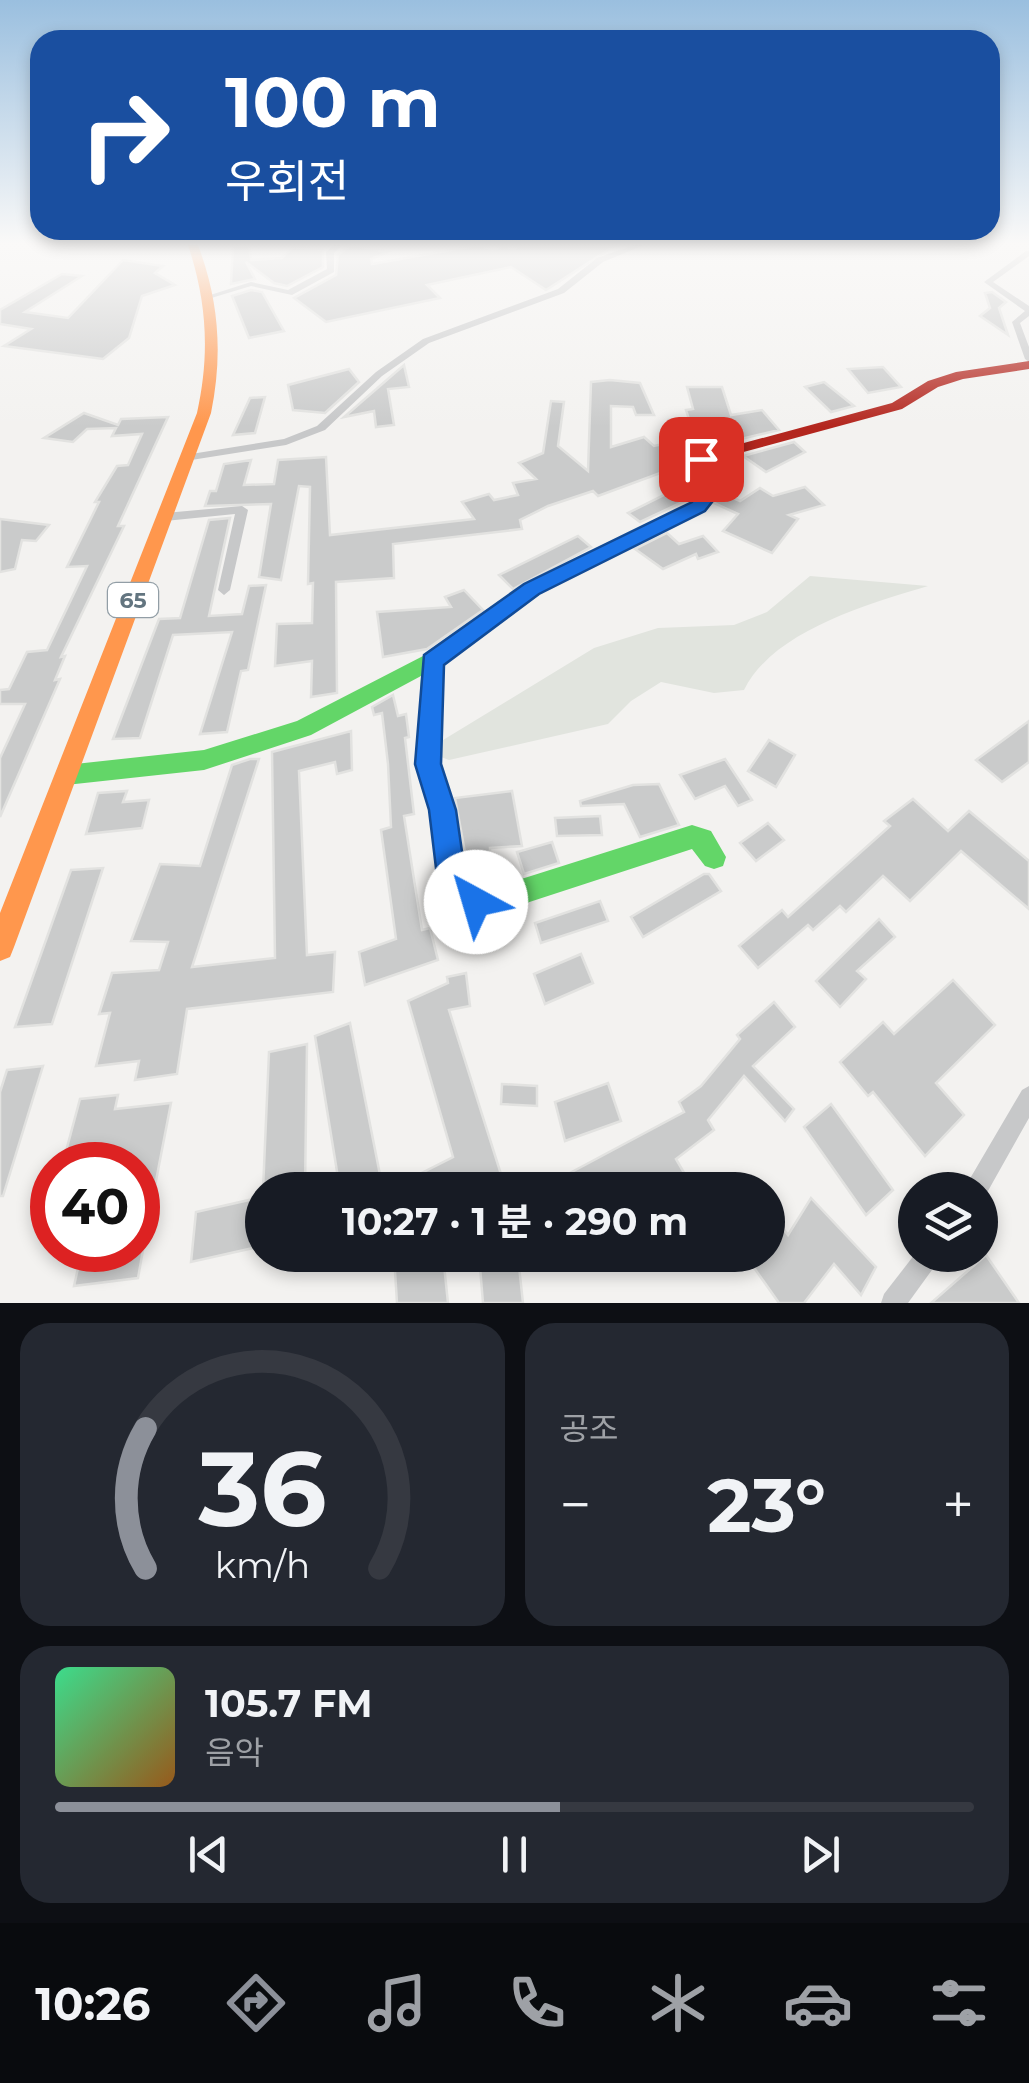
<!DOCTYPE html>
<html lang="ko">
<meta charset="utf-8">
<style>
body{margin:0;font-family:Montserrat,"Noto Sans KR",sans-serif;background:#242831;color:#f1f3f6;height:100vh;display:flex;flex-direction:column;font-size:38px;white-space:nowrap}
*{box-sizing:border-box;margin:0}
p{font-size:32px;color:#9ea1a6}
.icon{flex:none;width:55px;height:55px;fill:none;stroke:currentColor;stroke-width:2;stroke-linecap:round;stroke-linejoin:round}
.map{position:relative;height:1303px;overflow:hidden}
.drawer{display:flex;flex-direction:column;gap:20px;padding:20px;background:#0d0f14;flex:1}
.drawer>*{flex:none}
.hud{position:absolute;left:30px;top:30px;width:970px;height:210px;border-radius:30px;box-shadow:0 5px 15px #0003;background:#1a4fa0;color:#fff;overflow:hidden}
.fabs{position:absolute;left:898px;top:1172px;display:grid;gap:20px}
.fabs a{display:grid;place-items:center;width:100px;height:100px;border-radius:50%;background:#171b24;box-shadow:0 5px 15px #0003;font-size:50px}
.speed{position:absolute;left:30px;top:1142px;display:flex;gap:20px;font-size:50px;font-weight:700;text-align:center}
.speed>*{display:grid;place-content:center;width:130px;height:130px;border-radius:50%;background:#171b24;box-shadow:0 5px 15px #0003;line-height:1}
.speed .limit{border:15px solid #d22;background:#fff;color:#111}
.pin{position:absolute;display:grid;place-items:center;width:85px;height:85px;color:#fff;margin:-42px;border-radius:20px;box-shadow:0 5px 15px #0006}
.me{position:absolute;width:110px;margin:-55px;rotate:321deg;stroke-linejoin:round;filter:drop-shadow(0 0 8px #0008)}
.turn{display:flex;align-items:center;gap:35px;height:210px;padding:0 30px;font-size:45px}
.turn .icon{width:130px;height:130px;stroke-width:2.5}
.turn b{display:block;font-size:70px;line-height:85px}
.big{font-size:75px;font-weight:700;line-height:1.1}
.drawer .card{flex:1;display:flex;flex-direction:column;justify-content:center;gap:15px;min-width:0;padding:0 35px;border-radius:30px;background:#242831}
.drawer .dial{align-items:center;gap:0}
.dial svg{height:260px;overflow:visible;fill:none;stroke:#363941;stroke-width:7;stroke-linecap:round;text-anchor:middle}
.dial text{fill:#f1f3f6;stroke:none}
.song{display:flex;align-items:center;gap:30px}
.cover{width:120px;height:120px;border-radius:15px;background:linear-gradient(135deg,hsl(150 70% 55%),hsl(30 70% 35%))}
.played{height:10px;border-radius:5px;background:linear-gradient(90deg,#8c9099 55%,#363941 55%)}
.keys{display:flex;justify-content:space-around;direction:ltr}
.heat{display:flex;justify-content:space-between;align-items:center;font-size:55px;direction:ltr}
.drawer .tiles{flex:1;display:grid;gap:20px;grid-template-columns:1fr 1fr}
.card:last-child{grid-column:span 2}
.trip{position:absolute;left:245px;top:1172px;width:540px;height:100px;border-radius:50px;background:#171b24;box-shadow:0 5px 15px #0003;font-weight:700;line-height:100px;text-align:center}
.tabs{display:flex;height:160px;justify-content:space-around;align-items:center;background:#090b0e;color:#9ea1a6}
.tabs .icon{width:70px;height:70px}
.tabs .selected{color:#8c9099}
.tabs b{font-size:45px;color:#f1f3f6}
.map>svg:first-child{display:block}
.green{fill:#e1e4de}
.building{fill:#cacbcb;stroke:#e2e2e0;stroke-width:2.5}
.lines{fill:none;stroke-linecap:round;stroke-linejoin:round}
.street{fill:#c7c8c9;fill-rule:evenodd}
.fast{fill:#63d668;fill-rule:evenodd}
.slow{fill:#ff974d;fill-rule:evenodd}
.jam{fill:#b3261e;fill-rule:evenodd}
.route{fill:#1a73e8;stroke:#114b97;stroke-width:2.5}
.labels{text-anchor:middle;stroke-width:10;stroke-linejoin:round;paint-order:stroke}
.shield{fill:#fff;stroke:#929ea6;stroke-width:2.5}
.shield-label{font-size:22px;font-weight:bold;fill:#637580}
</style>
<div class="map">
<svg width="1029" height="1303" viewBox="0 0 1029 1303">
<rect width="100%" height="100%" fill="#f3f2f0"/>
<path class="green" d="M810,576L928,586C868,604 773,631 744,690L714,693L661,682L631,701L608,724L449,760L425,751L594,648L658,628L734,625L767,612Z"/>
<g class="building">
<polygon points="233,245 249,245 251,260 282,258 293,247 323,250 323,267 287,286 274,283 246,262 255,279 231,284"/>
<polygon points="351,245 388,252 371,259 372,264 480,245 493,250 504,245 513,249 522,245 616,245 546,290 511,267 427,285 440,298 326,322 294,298 336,275 338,255"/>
<polygon points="123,260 163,266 155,273 175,285 142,296 129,338 103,359 4,346 31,329 0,324 0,310 62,274 82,276 25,312 68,318"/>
<polygon points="251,290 262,292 284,331 249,338 232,296"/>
<polygon points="992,292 1006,302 999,308 1008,335 980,316 990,308 985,293"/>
<polygon points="404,365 409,387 388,389 394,425 376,427 374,411 344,417"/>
<polygon points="883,367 901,387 868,393 848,369"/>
<polygon points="349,369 359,382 325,413 293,410 288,385"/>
<polygon points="610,380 640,383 654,415 636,415 633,407 611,406 611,447 644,437 654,446 678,441 669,420 689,419 686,410 693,409 687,387 722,387 731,415 762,410 779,430 673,455 679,460 672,462 674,468 598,496 593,491 548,506 520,520 522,529 393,544 394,578 336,582 337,693 311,697 312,661 275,666 277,624 312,623 313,583 308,584 310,487 299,486 281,580 259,577 271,504 205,506 210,491 216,491 224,464 251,460 244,485 274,484 278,460 326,457 330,535 474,519 462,502 489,494 494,500 518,495 513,483 536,479 519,463 543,453 551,401 564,402 558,446 588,471 591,382"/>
<polygon points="824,382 854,406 831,412 805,387"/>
<polygon points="265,397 255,433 233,435 250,398"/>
<polygon points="84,413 118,425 121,419 168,417 118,526 124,526 61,657 65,656 55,680 60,679 0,817 0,758 25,704 0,704 0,690 9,689 27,652 47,650 87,566 67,567 99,502 95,502 117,466 128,465 142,434 112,436 116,428 87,429 73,442 44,438"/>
<polygon points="794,442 805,452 766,472 743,456"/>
<polygon points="692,481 701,487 691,498 640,522 628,513"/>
<polygon points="805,487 824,505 789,515 798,519 772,553 723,531 738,514 714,503 722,493 740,501 760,488 773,496"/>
<polygon points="230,518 209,616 242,614 249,586 266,585 248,670 241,671 227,732 200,734 232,632 173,635 140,738 113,739 159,619 180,618 209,520"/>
<polygon points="0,519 49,525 36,541 22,540 15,569 0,572"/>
<polygon points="667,533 679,544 703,536 718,552 698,559 696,554 663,569 635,549"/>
<polygon points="578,536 591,547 513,589 499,575"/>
<polygon points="464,590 483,610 427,649 383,657 377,612 451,607 445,597"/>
<polygon points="393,695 398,716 406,714 409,737 405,738 414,814 404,816 422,930 430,928 438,960 365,985 359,952 396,939 381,830 391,827 388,764 382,713 374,715 372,707"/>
<polygon points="1029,721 1029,762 1002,782 976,760"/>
<polygon points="351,731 352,770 337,774 335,762 299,771 307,955 335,952 333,992 187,1009 177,1074 135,1080 139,1061 96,1066 110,1013 99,1014 112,973 159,970 168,942 131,941 160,864 200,866 232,765 250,759 259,759 192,967 275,958 272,752"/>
<polygon points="769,740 795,755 776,787 748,771"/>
<polygon points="725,759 752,800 738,806 725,786 695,799 680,775"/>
<polygon points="659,784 679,825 640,837 624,804 581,806 580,801 633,785"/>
<polygon points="127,791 123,802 149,800 142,828 86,834 98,793"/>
<polygon points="512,791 522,846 490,848 490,862 480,863 480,884 471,885 455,798"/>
<polygon points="913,799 948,831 969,811 1029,861 1029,909 961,851 910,901 883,876 846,912 840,906 813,930 808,925 758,968 739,946 782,910 788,917 890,826 884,821"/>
<polygon points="600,816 602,835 557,836 555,818"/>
<polygon points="768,823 784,840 756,861 740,843"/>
<polygon points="552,842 559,863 524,874 517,852"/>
<polygon points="103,868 52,1024 15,1027 71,870"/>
<polygon points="704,874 709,874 721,891 643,937 631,917"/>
<polygon points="600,901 608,921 541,943 535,923"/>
<polygon points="879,919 895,937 857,971 866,979 840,1007 816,981"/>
<polygon points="581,954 593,983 545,1004 534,974"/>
<polygon points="466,973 470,1006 449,1010 506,1190 388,1190 453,1157 408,1001 448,983 447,977"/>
<polygon points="953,980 995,1025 936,1083 964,1115 925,1156 873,1092 868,1096 840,1062 883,1022 894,1034"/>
<polygon points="774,1002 795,1027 753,1066 794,1109 785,1121 744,1076 708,1120 714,1130 676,1159 694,1190 653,1190 646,1177 623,1190 538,1190 684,1112 679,1102 701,1086 740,1039 737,1035"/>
<polygon points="350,1023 383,1190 340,1190 315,1036"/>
<polygon points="307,1044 305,1190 263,1190 269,1052"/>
<polygon points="43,1066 3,1196 0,1196 0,1092 7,1070"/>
<polygon points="608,1083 621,1121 565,1141 555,1102"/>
<polygon points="502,1084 537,1086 537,1106 501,1104"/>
<polygon points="118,1095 115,1109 171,1103 144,1243 138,1243 138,1165 116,1165 119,1150 65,1155 80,1099"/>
<polygon points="831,1104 893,1190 866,1215 804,1127"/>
<polygon points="262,1197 262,1246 191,1262 196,1212"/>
<polygon points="811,1198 876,1267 861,1295 834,1264 804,1303 779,1303 745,1255 768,1255 768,1208 788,1235"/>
<polygon points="82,1250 143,1250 138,1278 74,1286"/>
<polygon points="394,1255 443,1255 448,1303 397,1303"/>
<polygon points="479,1255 501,1255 501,1260 518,1257 523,1303 483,1303"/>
<polygon points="986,1255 1019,1303 931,1303"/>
</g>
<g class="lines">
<g class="street">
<polygon points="334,245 342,245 334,253 334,272 292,295 251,286 208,299 204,297 251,282 288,290 327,269 326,252"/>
<polygon points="634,245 644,245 603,262 564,293 429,343 382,376 325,430 286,445 185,461 180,458 185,455 284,439 317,426 376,372 423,339 558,289 597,258"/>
<polygon points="1026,251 1029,251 1029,256 993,282 1029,306 1029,316 1020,323 1029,347 1029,362 1025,359 1012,322 1025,311 984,282"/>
<polygon points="242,506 248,510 230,590 224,595 218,590 235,514 165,521 159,517 165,513"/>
<polygon points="1029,1086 1029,1118 984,1198 980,1200 980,1190 965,1190 968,1182 1022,1090"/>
<polygon points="915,1254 941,1255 937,1263 908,1303 881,1303 884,1294"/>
</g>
<polygon class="fast" points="585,556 591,558 594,562 591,566 550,587 442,665 439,764 455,810 466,887 499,886 692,825 711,831 726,857 723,866 714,869 705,866 692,849 499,912 463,915 454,911 441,893 431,810 417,764 421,676 311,735 204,770 66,785 58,782 55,775 58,768 66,765 204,750 297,721 425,655 538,577"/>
<path class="slow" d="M188,245H198C219,301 223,354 211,413L14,947L10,957L0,961V913L197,413C210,354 207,302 188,245Z"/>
<polygon class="jam" points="1029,361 1029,369 963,379 938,387 902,409 710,461 722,487 704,510 591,566 579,566 576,562 579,558 692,502 706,486 693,459 696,456 892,403 928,381 956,372"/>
</g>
<linearGradient id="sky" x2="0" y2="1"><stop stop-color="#9abfdf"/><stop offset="0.57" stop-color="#faf9f8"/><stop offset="1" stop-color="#faf9f8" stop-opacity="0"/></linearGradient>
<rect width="1029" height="427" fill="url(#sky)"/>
<polygon class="route" points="695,455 707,455 723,488 705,511 539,594 444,665 441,764 456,810 467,886 487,892 491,902 487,913 476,917 452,913 439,893 429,810 415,764 424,655 524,584 692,502 704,487 691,464"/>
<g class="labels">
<rect class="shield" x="108" y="583" width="50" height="34" rx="8"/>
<g class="shield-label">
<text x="133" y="608">65</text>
</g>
</g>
</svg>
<div class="fabs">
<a><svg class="icon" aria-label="layers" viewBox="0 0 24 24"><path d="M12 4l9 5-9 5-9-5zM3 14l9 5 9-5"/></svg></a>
</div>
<div class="speed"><div class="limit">40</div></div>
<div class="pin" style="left:701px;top:459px;background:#d93025"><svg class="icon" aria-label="arrive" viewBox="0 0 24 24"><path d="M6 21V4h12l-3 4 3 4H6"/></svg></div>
<svg class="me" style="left:476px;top:902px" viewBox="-20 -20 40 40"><circle r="19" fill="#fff"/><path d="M0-13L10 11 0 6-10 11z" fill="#1a73e8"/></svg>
<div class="trip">10:27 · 1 분 · 290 m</div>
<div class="hud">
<div class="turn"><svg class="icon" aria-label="right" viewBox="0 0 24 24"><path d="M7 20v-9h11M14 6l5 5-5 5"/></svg><div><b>100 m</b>우회전</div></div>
</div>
</div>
<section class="drawer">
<div class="tiles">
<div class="card dial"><svg viewBox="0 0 100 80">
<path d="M14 69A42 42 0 1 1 86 69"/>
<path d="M14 69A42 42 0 0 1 14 26" stroke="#8c9099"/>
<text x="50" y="56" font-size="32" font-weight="700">36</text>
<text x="50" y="72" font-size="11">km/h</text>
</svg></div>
<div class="card"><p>공조</p>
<div class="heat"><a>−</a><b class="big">23°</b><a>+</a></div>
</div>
<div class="card">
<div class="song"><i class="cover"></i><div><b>105.7 FM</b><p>음악</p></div></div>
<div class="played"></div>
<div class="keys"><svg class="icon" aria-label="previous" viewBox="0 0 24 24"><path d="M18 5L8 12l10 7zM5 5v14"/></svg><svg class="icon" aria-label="pause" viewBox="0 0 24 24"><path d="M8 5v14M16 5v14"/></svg><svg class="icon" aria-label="next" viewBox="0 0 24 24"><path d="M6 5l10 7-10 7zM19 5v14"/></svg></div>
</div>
</div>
</section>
<nav class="tabs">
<b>10:26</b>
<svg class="icon selected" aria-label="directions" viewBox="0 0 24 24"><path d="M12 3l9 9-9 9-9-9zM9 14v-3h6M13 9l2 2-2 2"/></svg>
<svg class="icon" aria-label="music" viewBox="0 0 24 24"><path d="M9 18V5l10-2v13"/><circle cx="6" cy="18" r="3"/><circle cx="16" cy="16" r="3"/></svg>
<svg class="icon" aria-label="phone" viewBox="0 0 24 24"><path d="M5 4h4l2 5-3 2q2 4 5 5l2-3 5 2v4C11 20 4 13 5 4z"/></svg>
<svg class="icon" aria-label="climate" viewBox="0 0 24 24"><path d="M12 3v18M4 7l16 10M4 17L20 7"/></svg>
<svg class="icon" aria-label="car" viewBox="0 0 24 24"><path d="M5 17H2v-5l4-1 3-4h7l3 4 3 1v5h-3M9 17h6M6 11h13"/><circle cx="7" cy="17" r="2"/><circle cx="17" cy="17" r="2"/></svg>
<svg class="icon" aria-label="filters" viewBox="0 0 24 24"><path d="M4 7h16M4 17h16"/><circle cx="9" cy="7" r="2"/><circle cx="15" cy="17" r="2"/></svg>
</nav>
